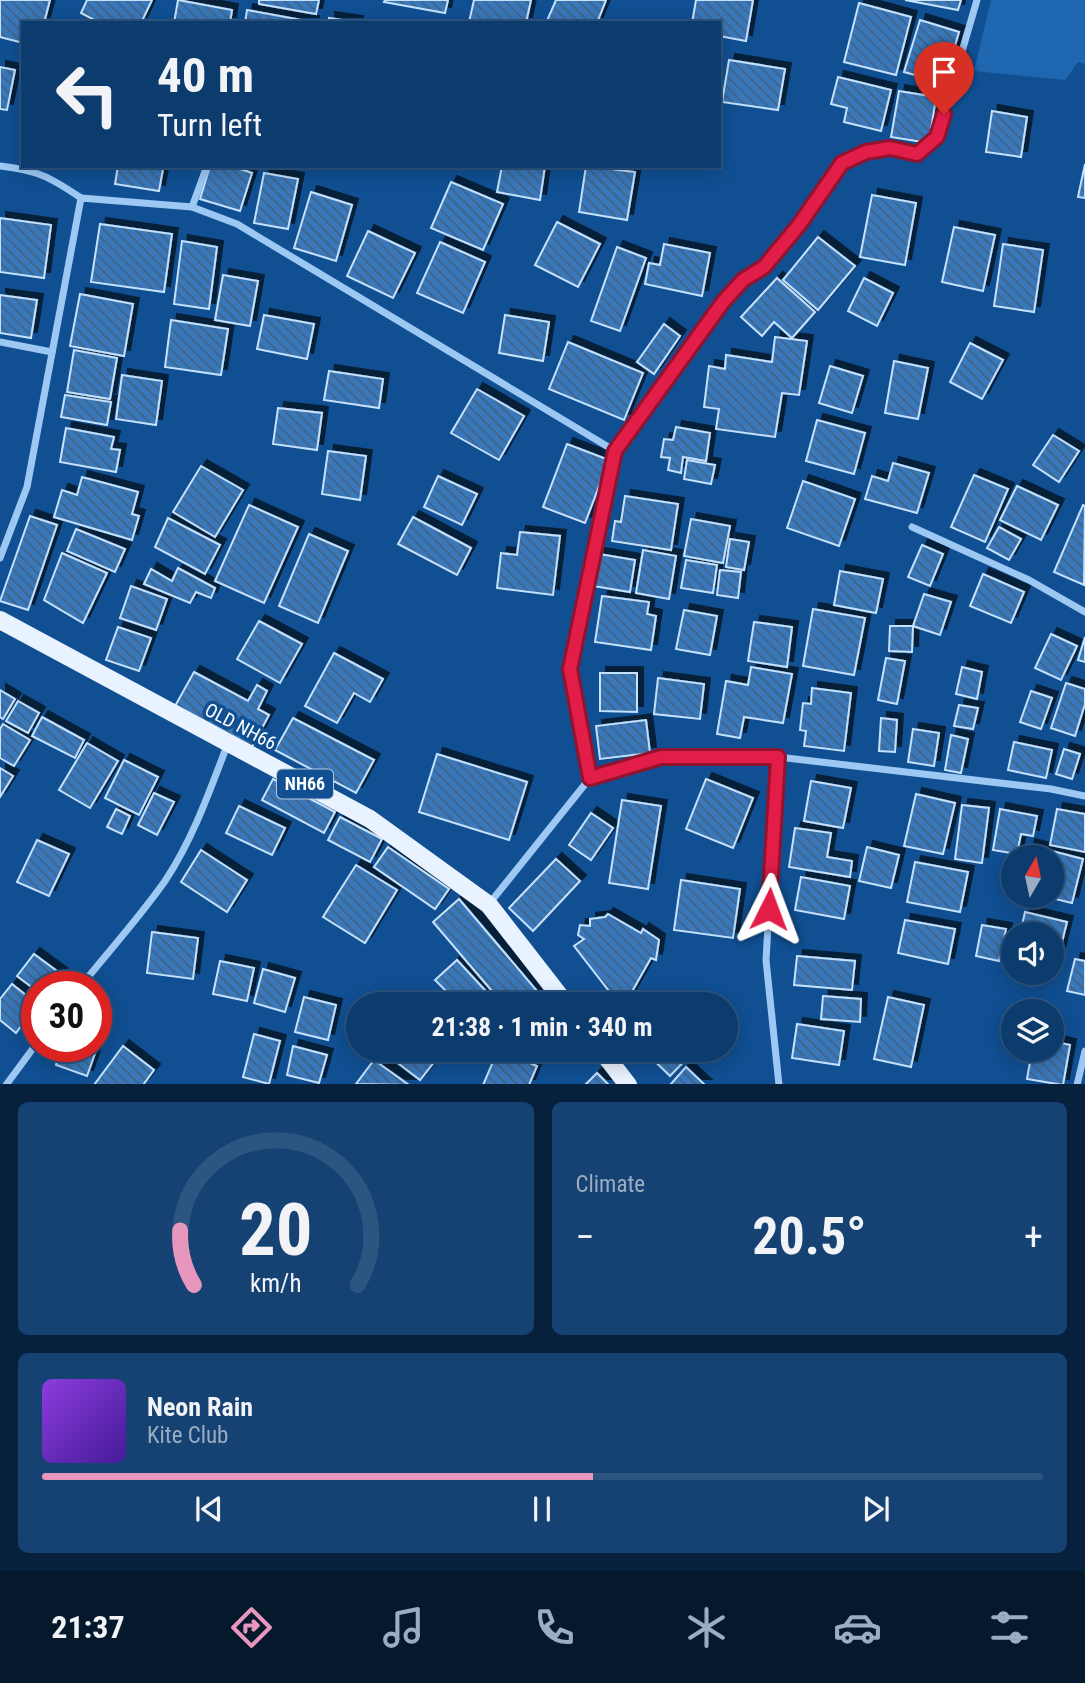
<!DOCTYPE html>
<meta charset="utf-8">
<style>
body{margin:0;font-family:"Roboto Condensed",sans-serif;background:#154273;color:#f1f3f6;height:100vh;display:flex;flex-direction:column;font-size:26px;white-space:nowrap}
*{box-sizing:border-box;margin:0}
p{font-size:23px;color:#9aadc2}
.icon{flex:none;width:38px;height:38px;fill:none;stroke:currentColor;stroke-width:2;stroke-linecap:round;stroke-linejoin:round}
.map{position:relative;height:1084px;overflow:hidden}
.sheet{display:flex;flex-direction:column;gap:18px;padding:18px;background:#07203c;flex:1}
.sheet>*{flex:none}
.top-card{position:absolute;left:21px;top:21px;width:700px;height:147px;border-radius:0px;box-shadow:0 4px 18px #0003,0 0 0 2px #2c5581;background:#0c3b6e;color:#f1f3f6;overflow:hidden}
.needle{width:46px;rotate:9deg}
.fabs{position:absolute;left:1001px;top:845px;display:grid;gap:14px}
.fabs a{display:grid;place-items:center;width:63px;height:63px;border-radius:50%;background:#0c3b6e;box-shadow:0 4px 18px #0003,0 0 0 2px #2c5581;font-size:35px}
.speed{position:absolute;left:21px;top:971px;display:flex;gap:14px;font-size:35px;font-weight:700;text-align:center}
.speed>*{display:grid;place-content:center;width:91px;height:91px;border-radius:50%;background:#0c3b6e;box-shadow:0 4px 18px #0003,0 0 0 2px #2c5581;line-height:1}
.speed .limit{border:10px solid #d22;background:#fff;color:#111}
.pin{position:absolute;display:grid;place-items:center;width:60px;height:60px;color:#fff;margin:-72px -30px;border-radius:50% 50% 50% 0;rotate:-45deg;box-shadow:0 0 7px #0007}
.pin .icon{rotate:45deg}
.me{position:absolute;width:77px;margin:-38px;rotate:3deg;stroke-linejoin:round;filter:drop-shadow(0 0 5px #0008)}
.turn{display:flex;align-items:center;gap:24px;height:147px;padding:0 21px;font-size:32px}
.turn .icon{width:91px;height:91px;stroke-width:2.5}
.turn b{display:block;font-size:49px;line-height:60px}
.big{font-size:52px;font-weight:700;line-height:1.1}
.sheet .widget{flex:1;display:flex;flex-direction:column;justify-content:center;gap:10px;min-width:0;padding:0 24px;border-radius:10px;background:#154273}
.sheet .dial{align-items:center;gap:0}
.dial svg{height:182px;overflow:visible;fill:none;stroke:#2c5581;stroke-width:7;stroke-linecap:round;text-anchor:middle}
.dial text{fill:#f1f3f6;stroke:none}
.song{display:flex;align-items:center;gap:21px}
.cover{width:84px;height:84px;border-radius:10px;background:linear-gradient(135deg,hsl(270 70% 55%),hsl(260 70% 35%))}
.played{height:7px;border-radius:4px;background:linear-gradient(90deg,#e797bd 55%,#2c5581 55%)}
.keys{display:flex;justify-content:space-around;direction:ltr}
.heat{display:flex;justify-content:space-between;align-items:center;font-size:38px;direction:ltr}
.sheet .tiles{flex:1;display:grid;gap:18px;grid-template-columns:1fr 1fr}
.widget:last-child{grid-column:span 2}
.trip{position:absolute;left:346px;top:992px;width:392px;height:70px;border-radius:35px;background:#0c3b6e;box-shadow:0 4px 18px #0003,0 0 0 2px #2c5581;font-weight:700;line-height:70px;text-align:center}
.menu{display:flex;height:112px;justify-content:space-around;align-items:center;background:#05182c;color:#9aadc2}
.menu .icon{width:49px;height:49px}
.menu .active{color:#e797bd}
.menu b{font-size:32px;color:#f1f3f6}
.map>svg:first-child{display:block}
.green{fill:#1f67b0}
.building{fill:url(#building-back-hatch);stroke:#c4e1fd;stroke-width:2;filter:url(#shadow)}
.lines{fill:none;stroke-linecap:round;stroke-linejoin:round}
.minor{stroke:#9dc8f3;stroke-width:7}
.primary{stroke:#e9f2ff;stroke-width:18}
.route-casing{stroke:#92132f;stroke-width:18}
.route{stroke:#e11d48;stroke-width:12}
.labels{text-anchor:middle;stroke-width:7;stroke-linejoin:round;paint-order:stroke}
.shield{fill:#104f92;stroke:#b7cade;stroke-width:2}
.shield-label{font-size:18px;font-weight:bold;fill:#fff}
.street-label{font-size:19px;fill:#fff;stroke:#104f92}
</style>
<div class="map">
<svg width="1085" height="1085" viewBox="0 0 1085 1085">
<defs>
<pattern id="building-back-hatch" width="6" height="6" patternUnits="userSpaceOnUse" patternTransform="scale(1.75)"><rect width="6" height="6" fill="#3978bb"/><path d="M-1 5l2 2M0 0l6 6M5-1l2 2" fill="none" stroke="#426284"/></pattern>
<filter id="shadow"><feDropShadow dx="6" dy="-6" stdDeviation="0" flood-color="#0009"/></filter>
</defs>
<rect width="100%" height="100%" fill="#104f92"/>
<polygon class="green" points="991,0 1085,0 1085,64 1078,62 1065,80 974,71"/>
<g class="building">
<polygon points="0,0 50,0 44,23 23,23 23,43 0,37"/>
<polygon points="87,0 152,0 141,23 100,23 81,13"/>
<polygon points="178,0 232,10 230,23 174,23"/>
<polygon points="259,0 319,0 316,14 259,4"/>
<polygon points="385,0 448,0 445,13 384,2"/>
<polygon points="474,0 531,0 526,23 469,22"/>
<polygon points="556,0 606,0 597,23 546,23"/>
<polygon points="696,0 753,0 746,41 719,36 719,23 692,23"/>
<polygon points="905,0 961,0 958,10"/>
<polygon points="859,3 911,17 896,75 844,62"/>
<polygon points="247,10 313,22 313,23 245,23"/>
<polygon points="329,18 357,22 357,23 329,23"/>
<polygon points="920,20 959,32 944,83 904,72"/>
<polygon points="729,60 785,69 778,110 722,102"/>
<polygon points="0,67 15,70 7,110 0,109"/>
<polygon points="838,77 891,90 881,131 844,122 847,108 831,104"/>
<polygon points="899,91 936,97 929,143 891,137"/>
<polygon points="992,111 1027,117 1021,157 986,152"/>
<polygon points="1085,164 1085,198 1078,197"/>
<polygon points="118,166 163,169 159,191 115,184"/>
<polygon points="210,166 231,166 252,173 240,211 200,199"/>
<polygon points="502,166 545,166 540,200 497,192"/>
<polygon points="586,166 635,172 627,220 579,212"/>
<polygon points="264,173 298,179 288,229 254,223"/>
<polygon points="451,182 503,204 483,250 431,228"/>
<polygon points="311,192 352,205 336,261 294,248"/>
<polygon points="872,195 916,203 905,265 860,257"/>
<polygon points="0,218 51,225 44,278 0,272"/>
<polygon points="557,222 600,244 578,287 535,265"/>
<polygon points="100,224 172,234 164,292 91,282"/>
<polygon points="954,227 995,235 983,291 942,282"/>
<polygon points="368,231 415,253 393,298 347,276"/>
<polygon points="818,237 855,266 818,310 783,280"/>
<polygon points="182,241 217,247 209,309 174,304"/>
<polygon points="440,242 485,262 463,313 417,293"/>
<polygon points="664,244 710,253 702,296 645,284 649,263 660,265"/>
<polygon points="1003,244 1043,250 1034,312 994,306"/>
<polygon points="617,247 646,258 620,331 591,321"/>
<polygon points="223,275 258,281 250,326 215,320"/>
<polygon points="777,278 815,312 792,338 774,322 762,336 741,317"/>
<polygon points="864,278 893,293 877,326 848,311"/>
<polygon points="80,294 133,304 124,356 70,346"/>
<polygon points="0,295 37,300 31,338 0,333"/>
<polygon points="264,315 314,324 307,359 257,349"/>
<polygon points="505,315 549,322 543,361 499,353"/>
<polygon points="171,320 228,329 221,375 165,367"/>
<polygon points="664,324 680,336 654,374 637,362"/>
<polygon points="775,337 807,341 799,395 782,393 775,437 716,429 719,409 704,407 709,366 725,369 726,355 772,362"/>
<polygon points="568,342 643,373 624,420 549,389"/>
<polygon points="970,343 1003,360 982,399 950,382"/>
<polygon points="74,350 117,358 110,399 67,392"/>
<polygon points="894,361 928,368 918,419 885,413"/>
<polygon points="830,366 863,376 852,413 819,403"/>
<polygon points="329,371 383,379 379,408 324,400"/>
<polygon points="122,375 162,381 156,425 116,419"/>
<polygon points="477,389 524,416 499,460 451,433"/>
<polygon points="65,395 111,402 107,425 61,417"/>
<polygon points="278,408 322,413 317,450 273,444"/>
<polygon points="817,420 865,433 854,474 806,461"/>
<polygon points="676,427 710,433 706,461 683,457 681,473 668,470 670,458 661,457 664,439 673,440"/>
<polygon points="66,428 114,437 111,449 120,450 116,472 60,462"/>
<polygon points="1053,435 1079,451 1059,482 1033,465"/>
<polygon points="567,444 609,460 585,523 543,507"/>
<polygon points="328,451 366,456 360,500 322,494"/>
<polygon points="687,460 715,465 711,484 684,479"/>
<polygon points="893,463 929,473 917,513 865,499 872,476 888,481"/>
<polygon points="201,466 243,490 215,537 173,512"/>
<polygon points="974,475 1008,489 985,542 951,527"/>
<polygon points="438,476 477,494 462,525 424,507"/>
<polygon points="82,477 138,492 132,514 139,516 132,540 54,517 62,490 77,495"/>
<polygon points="803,481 855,499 839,546 787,528"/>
<polygon points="1017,486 1058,505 1041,540 1000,520"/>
<polygon points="625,496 678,504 671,550 612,541 615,521 621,522"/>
<polygon points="249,505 298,527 264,603 215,581"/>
<polygon points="1083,505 1085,506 1084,585 1054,572"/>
<polygon points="30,516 57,525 28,610 0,601"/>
<polygon points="413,517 471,548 457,575 398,544"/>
<polygon points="168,518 220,545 205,574 155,547"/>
<polygon points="691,519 730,526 723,563 684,556"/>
<polygon points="999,527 1021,539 1009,560 987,548"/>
<polygon points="76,529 125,549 115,572 67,551"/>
<polygon points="520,532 560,536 553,595 497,588 501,553 517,555"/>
<polygon points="309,534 348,551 318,623 279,606"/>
<polygon points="730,539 749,542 744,570 726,567"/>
<polygon points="922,545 943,554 930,586 908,577"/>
<polygon points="643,550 676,556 669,599 636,593"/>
<polygon points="62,553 107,573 83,623 44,600"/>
<polygon points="599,554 635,560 630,592 593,586"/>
<polygon points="686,560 717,565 713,593 681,588"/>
<polygon points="178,568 215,588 211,598 196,592 190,603 144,584 151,569 172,581"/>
<polygon points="720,570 741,572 738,598 717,595"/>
<polygon points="840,571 883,579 876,613 834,605"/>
<polygon points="983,574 1024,592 1011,623 970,606"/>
<polygon points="131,586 167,599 156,630 120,618"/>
<polygon points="924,594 951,602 940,635 913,626"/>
<polygon points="602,596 649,602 647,614 656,616 651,650 595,642"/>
<polygon points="813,609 865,618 854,675 803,666"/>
<polygon points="684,610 717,616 710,655 676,649"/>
<polygon points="259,621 302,644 280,683 237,659"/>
<polygon points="754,622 792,627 787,667 748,661"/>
<polygon points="890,626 913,626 912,652 889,651"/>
<polygon points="118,627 151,638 139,671 106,660"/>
<polygon points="1051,634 1077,646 1061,680 1035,668"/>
<polygon points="1085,637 1085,662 1078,660"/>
<polygon points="334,653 383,679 370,702 354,693 337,723 305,706"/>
<polygon points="886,658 905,661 897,704 878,700"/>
<polygon points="751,667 792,674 783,723 744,717 740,738 717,734 726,681 748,685"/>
<polygon points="962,667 982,672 977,699 956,694"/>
<polygon points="194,672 248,701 257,685 267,691 258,709 269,715 252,747 175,706"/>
<polygon points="600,673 637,673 637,712 600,711"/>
<polygon points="658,678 704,684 700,719 654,714"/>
<polygon points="1066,683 1085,689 1085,704 1075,736 1051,728"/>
<polygon points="812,688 851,693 844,751 804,746 806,731 800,730 803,703 811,704"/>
<polygon points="0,690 15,699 3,719 0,717"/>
<polygon points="1031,691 1052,698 1041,729 1020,722"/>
<polygon points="18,701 39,713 28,733 6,721"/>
<polygon points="959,705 978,708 973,729 954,726"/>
<polygon points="42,717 84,740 75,758 32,736"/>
<polygon points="293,718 374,760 356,793 275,750"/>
<polygon points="881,718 897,720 895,752 879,751"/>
<polygon points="646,720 650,753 600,759 596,726"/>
<polygon points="3,724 30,740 14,766 0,758 0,729"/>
<polygon points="913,729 939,733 934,766 908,762"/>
<polygon points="951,735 968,739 961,773 945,770"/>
<polygon points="1014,742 1052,750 1046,778 1008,770"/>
<polygon points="87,743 118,761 90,808 59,790"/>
<polygon points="1064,749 1080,754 1072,779 1056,774"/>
<polygon points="437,754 527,782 509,840 419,812"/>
<polygon points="124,760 158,777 139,815 105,798"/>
<polygon points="0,768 13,776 0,797"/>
<polygon points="273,779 335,812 324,833 262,800"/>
<polygon points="706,779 753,798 733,848 686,829"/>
<polygon points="811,781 851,788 843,828 804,821"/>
<polygon points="154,793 174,802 157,835 138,825"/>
<polygon points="916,794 955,803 943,854 904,846"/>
<polygon points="622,800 661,806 648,889 609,883"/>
<polygon points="962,805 989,808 982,863 955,859"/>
<polygon points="239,806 285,828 272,855 226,833"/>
<polygon points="116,809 130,816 122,834 107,827"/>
<polygon points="1000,809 1037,816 1033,836 1021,834 1017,854 993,850"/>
<polygon points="1057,809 1085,814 1085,852 1050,845"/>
<polygon points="591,813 613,828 591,860 569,845"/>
<polygon points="340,817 382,839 370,862 328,840"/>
<polygon points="795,828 831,833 827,857 852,861 850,877 789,867"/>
<polygon points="37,840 69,854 49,896 17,882"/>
<polygon points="1029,845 1083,859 1072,903 1043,896 1052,896 1052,858 1026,858"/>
<polygon points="388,847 449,889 435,909 374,867"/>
<polygon points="867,847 899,855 891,888 859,881"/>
<polygon points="201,850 247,880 227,912 181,882"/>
<polygon points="556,859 580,881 533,931 509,908"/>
<polygon points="915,862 968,872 960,912 907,902"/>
<polygon points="356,865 397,890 365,943 323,917"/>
<polygon points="801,877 850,886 844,919 795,910"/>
<polygon points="681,880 740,889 733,938 674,930"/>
<polygon points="459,899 548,1004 503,1004 433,922"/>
<polygon points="1025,912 1067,922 1053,978 1032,973 1052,973 1052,934 1020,934"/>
<polygon points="608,914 641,933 643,929 659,940 656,960 651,958 625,1004 619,1004 574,946 584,939 578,935 580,925 590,926 590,919 605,917"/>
<polygon points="905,920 955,929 948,964 898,953"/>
<polygon points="982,925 1006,929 999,961 976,956"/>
<polygon points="152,932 198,938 193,979 147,973"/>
<polygon points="34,954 61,974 51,987 37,987 37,991 17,976"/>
<polygon points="797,956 855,961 852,990 794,985"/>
<polygon points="1075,959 1085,961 1085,995 1067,991"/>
<polygon points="457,960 497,1003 495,1004 459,1004 435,980"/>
<polygon points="220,961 254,968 247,1001 213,994"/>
<polygon points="263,969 295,978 285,1012 254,1003"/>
<polygon points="12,984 37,1004 16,1033 0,1020 0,999"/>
<polygon points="823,996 861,999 860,1022 821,1019"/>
<polygon points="304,997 336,1005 328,1040 295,1032"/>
<polygon points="888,997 924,1005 911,1067 874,1059"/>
<polygon points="797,1024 844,1031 839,1065 792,1058"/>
<polygon points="254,1034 280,1041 269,1084 243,1077"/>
<polygon points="96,1037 100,1039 87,1076 56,1065 62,1046 96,1046"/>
<polygon points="1052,1041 1070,1045 1063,1085 1027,1079 1032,1050 1052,1050"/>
<polygon points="123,1046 154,1070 143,1085 94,1085"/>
<polygon points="293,1046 327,1055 319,1083 287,1075"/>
<polygon points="381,1050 439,1050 442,1052 420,1080"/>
<polygon points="498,1050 537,1066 529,1085 483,1085"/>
<polygon points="643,1050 695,1050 670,1076"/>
<polygon points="374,1060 409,1085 356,1084"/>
<polygon points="686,1067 705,1085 670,1085"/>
<polygon points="597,1073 609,1085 585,1085"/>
</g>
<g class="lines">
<g class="minor">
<path d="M0,166C37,170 50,177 81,198"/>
<polyline points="192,207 207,166"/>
<polyline points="0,342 52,352"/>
<polyline points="912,527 1029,580 1085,612"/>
<polyline points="0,558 27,487 81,198 192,207 237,224 615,451"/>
<polyline points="778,757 766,960 779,1085"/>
<polyline points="590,778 661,757 778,757 1051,789 1085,796"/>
<polyline points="489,904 590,778 570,669 615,451 723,302 743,280 764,267 799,225 842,163 866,152 889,148 917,154 937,137 977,0"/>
<path d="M80,987C108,952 139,918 165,881C193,839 210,790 228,743"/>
<polyline points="6,1085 37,1043"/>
<polyline points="1077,1085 1085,1051"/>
</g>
<g class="primary">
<polyline points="0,620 370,819 489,905 566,1004"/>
<polyline points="601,1050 628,1085"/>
</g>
</g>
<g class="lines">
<defs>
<polyline id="route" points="769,909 778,757 661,757 590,778 570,669 615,451 723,302 743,280 764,267 799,225 842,163 866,152 890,148 917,154 937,137 944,114"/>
</defs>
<use href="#route" class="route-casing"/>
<use href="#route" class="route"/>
</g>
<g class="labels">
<rect class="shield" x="277" y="769.5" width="56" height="29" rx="5"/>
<g class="shield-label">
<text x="305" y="790">NH66</text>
</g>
<g class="street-label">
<text transform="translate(241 726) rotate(28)" y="7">OLD NH66</text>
</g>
</g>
</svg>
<div class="fabs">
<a><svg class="needle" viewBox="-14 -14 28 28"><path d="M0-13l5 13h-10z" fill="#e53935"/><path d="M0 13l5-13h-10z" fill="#9aadc2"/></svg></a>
<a><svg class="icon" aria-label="sound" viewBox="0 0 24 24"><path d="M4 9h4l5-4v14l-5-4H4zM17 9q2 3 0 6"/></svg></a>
<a><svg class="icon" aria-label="layers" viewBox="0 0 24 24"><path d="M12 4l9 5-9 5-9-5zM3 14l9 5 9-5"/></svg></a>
</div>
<div class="speed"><div class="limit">30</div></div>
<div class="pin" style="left:944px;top:114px;background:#d93025"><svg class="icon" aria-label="arrive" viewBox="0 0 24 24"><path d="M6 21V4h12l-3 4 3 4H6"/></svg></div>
<svg class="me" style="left:769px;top:909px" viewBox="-20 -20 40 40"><path d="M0-17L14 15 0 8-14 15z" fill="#e11d48" stroke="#fff" stroke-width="4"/></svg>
<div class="trip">21:38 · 1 min · 340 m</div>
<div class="top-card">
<div class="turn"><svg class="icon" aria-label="left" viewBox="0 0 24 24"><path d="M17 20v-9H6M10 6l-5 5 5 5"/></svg><div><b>40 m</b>Turn left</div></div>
</div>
</div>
<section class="sheet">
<div class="tiles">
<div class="widget dial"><svg viewBox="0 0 100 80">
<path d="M14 69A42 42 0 1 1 86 69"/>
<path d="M14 69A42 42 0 0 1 8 45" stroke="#e797bd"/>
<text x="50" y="56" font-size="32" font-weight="700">20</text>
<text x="50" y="72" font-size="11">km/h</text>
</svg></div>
<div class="widget"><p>Climate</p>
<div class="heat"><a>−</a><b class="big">20.5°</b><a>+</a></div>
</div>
<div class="widget">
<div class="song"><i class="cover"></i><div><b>Neon Rain</b><p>Kite Club</p></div></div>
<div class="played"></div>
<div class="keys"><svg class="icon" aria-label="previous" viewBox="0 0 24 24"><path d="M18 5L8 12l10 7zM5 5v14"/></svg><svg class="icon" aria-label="pause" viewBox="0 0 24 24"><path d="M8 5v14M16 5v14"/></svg><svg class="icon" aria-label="next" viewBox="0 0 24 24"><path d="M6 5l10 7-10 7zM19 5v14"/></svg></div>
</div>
</div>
</section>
<nav class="menu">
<b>21:37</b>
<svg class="icon active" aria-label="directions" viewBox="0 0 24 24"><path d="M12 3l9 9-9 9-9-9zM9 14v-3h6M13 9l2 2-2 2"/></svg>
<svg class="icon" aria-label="music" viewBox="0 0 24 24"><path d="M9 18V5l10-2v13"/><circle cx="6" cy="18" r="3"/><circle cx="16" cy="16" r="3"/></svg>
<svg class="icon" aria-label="phone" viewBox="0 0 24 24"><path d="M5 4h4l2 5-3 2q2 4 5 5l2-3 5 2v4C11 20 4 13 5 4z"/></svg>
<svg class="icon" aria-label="climate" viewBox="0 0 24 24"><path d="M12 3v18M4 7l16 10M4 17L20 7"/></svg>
<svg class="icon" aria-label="car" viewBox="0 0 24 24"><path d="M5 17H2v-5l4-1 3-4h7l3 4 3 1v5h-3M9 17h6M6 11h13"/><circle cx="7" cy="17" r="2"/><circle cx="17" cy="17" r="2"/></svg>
<svg class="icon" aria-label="filters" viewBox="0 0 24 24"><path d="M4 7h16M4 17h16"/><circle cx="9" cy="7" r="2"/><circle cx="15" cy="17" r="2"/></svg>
</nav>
